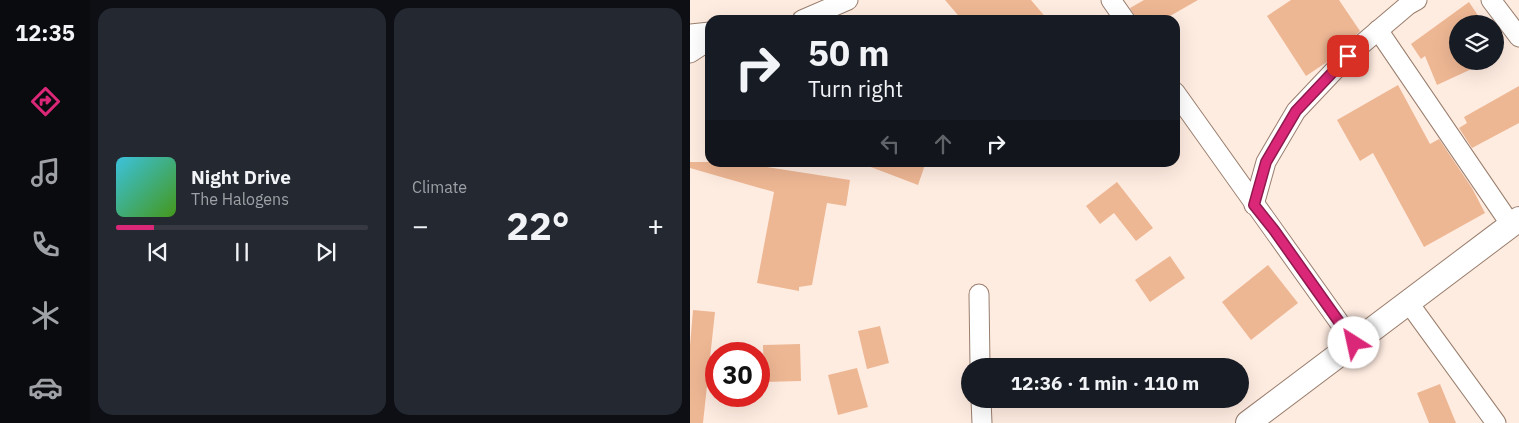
<!DOCTYPE html>
<meta charset="utf-8">
<style>
body{margin:0;font-family:"IBM Plex Sans",sans-serif;background:#242831;color:#f1f3f6;height:100vh;display:flex;flex-direction:column;font-size:19px;white-space:nowrap}
*{box-sizing:border-box;margin:0}
p{font-size:16px;color:#9ea1a6}
.icon{flex:none;width:28px;height:28px;fill:none;stroke:currentColor;stroke-width:2;stroke-linecap:round;stroke-linejoin:round}
.map{position:relative;flex:1;overflow:hidden}
.sheet{display:flex;flex-direction:column;gap:8px;padding:8px;background:#0d0f14;width:600px}
.sheet>*{flex:none}
.guide{position:absolute;left:15px;top:15px;width:475px;height:152px;border-radius:15px;box-shadow:0 5px 20px #0002;background:#171b24;color:#f1f3f6;overflow:hidden}
.fabs{position:absolute;left:759px;top:15px;display:grid;gap:10px}
.fabs a{display:grid;place-items:center;width:55px;height:55px;border-radius:50%;background:#171b24;box-shadow:0 5px 20px #0002;font-size:25px}
.speed{position:absolute;left:15px;top:342px;display:flex;gap:10px;font-size:25px;font-weight:700;text-align:center}
.speed>*{display:grid;place-content:center;width:65px;height:65px;border-radius:50%;background:#171b24;box-shadow:0 5px 20px #0002;line-height:1}
.speed .limit{border:8px solid #d22;background:#fff;color:#111}
.pin{position:absolute;display:grid;place-items:center;width:42px;height:42px;color:#fff;margin:-21px;border-radius:10px;box-shadow:0 2px 8px #0006}
.me{position:absolute;width:55px;margin:-28px;rotate:325deg;stroke-linejoin:round;filter:drop-shadow(0 0 4px #0008)}
.turn{display:flex;align-items:center;gap:18px;height:105px;padding:0 20px;font-size:22px}
.turn .icon{width:65px;height:65px;stroke-width:2.5}
.turn b{display:block;font-size:35px;line-height:42px}
.lanes{display:flex;align-items:center;height:48px;padding:0 20px;background:#0003;justify-content:center;gap:25px;direction:ltr}
.lanes .off{opacity:.35}
.big{font-size:38px;font-weight:700;line-height:1.1}
.sheet .card{flex:1;display:flex;flex-direction:column;justify-content:center;gap:8px;min-width:0;padding:0 18px;border-radius:15px;background:#242831}
.song{display:flex;align-items:center;gap:15px}
.cover{width:60px;height:60px;border-radius:8px;background:linear-gradient(135deg,hsl(190 70% 55%),hsl(100 70% 35%))}
.played{height:5px;border-radius:2px;background:linear-gradient(90deg,#db2777 15%,#363941 15%)}
.keys{display:flex;justify-content:space-around;direction:ltr}
.heat{display:flex;justify-content:space-between;align-items:center;font-size:28px;direction:ltr}
.sheet .tiles{flex:1;display:grid;gap:8px;grid-template-columns:repeat(2,1fr)}
.trip{position:absolute;left:271px;top:358px;width:288px;height:50px;border-radius:25px;background:#171b24;box-shadow:0 5px 20px #0002;font-weight:700;line-height:50px;text-align:center}
main{display:flex;flex:1;min-height:0}
.tab-bar{display:flex;flex-direction:column;width:90px;justify-content:space-around;align-items:center;background:#090b0e;color:#9ea1a6}
.tab-bar .icon{width:35px;height:35px}
.tab-bar .current{color:#db2777}
.tab-bar b{font-size:22px;color:#f1f3f6}
.map>svg:first-child{display:block}
.building{fill:#eeb794}
.lines{fill:none;stroke-linecap:round;stroke-linejoin:round}
.minor-casing{stroke:#997e6d;stroke-width:21}
.tertiary-casing{stroke:#997e6d;stroke-width:26}
.minor{stroke:#fff;stroke-width:19}
.tertiary{stroke:#fff;stroke-width:24}
.route-casing{stroke:#8e194d;stroke-width:12}
.route{stroke:#db2777;stroke-width:9}
</style>
<main>
<nav class="tab-bar">
<b>12:35</b>
<svg class="icon current" aria-label="directions" viewBox="0 0 24 24"><path d="M12 3l9 9-9 9-9-9zM9 14v-3h6M13 9l2 2-2 2"/></svg>
<svg class="icon" aria-label="music" viewBox="0 0 24 24"><path d="M9 18V5l10-2v13"/><circle cx="6" cy="18" r="3"/><circle cx="16" cy="16" r="3"/></svg>
<svg class="icon" aria-label="phone" viewBox="0 0 24 24"><path d="M5 4h4l2 5-3 2q2 4 5 5l2-3 5 2v4C11 20 4 13 5 4z"/></svg>
<svg class="icon" aria-label="climate" viewBox="0 0 24 24"><path d="M12 3v18M4 7l16 10M4 17L20 7"/></svg>
<svg class="icon" aria-label="car" viewBox="0 0 24 24"><path d="M5 17H2v-5l4-1 3-4h7l3 4 3 1v5h-3M9 17h6M6 11h13"/><circle cx="7" cy="17" r="2"/><circle cx="17" cy="17" r="2"/></svg>
</nav>
<section class="sheet">
<div class="tiles">
<div class="card">
<div class="song"><i class="cover"></i><div><b>Night Drive</b><p>The Halogens</p></div></div>
<div class="played"></div>
<div class="keys"><svg class="icon" aria-label="previous" viewBox="0 0 24 24"><path d="M18 5L8 12l10 7zM5 5v14"/></svg><svg class="icon" aria-label="pause" viewBox="0 0 24 24"><path d="M8 5v14M16 5v14"/></svg><svg class="icon" aria-label="next" viewBox="0 0 24 24"><path d="M6 5l10 7-10 7zM19 5v14"/></svg></div>
</div>
<div class="card"><p>Climate</p>
<div class="heat"><a>−</a><b class="big">22°</b><a>+</a></div>
</div>
</div>
</section>
<div class="map">
<svg width="829" height="423" viewBox="0 0 829 423">
<rect width="100%" height="100%" fill="#ffece1"/>
<g class="building">
<polygon points="255,0 341,0 358,20 272,20"/>
<polygon points="454,0 508,0 473,20 447,20 440,8"/>
<polygon points="601,0 649,0 670,31 637,62 616,76 577,16"/>
<polygon points="779,2 789,17 780,24 768,24 768,61 799,61 747,85 735,56 731,59 721,44"/>
<polygon points="708,85 740,144 749,139 782,188 795,213 734,247 683,153 670,161 647,120"/>
<polygon points="829,86 829,123 782,148 769,128 777,123 774,117"/>
<polygon points="0,162 72,162 71,166 160,180 156,206 137,203 122,285 109,287 109,291 67,283 84,192 0,168"/>
<polygon points="173,162 236,162 228,185 173,164"/>
<polygon points="427,182 463,228 446,241 424,213 410,224 396,206"/>
<polygon points="480,256 495,278 460,302 445,280"/>
<polygon points="578,265 608,303 561,340 532,302"/>
<polygon points="3,310 25,312 13,423 0,423 0,346"/>
<polygon points="190,326 199,363 177,369 168,331"/>
<polygon points="110,344 111,381 74,382 73,345"/>
<polygon points="167,368 178,407 148,415 138,375"/>
<polygon points="750,384 766,423 739,423 727,393"/>
</g>
<g class="lines">
<defs>
<g id="minor">
<polyline points="421,0 435,20"/>
<polyline points="801,0 829,37"/>
<polyline points="112,20 158,0"/>
<polyline points="688,30 821,225"/>
<polyline points="0,34 20,32"/>
<polyline points="0,53 20,40"/>
<polyline points="485,92 664,343"/>
<polyline points="564,205 576,162 606,111 658,56 718,5 727,0"/>
<polyline points="289,294 290,366"/>
<polyline points="718,302 806,423"/>
<polyline points="291,399 292,423"/>
</g>
<polyline id="tertiary" points="558,423 829,219"/>
</defs>
<use href="#minor" class="minor-casing"/>
<use href="#tertiary" class="tertiary-casing"/>
<use href="#minor" class="minor"/>
<use href="#tertiary" class="tertiary"/>
</g>
<g class="lines">
<defs>
<polyline id="route" points="658,56 606,111 576,162 564,205 584,230 664,343"/>
</defs>
<use href="#route" class="route-casing"/>
<use href="#route" class="route"/>
</g>
</svg>
<div class="fabs">
<a><svg class="icon" aria-label="layers" viewBox="0 0 24 24"><path d="M12 4l9 5-9 5-9-5zM3 14l9 5 9-5"/></svg></a>
</div>
<div class="speed"><div class="limit">30</div></div>
<div class="pin" style="left:658px;top:56px;background:#d93025"><svg class="icon" aria-label="arrive" viewBox="0 0 24 24"><path d="M6 21V4h12l-3 4 3 4H6"/></svg></div>
<svg class="me" style="left:664px;top:343px" viewBox="-20 -20 40 40"><circle r="19" fill="#fff"/><path d="M0-13L10 11 0 6-10 11z" fill="#db2777"/></svg>
<div class="trip">12:36 · 1 min · 110 m</div>
<div class="guide">
<div class="turn"><svg class="icon" aria-label="right" viewBox="0 0 24 24"><path d="M7 20v-9h11M14 6l5 5-5 5"/></svg><div><b>50 m</b>Turn right</div></div>
<div class="lanes"><svg class="icon off" aria-label="left" viewBox="0 0 24 24"><path d="M17 20v-9H6M10 6l-5 5 5 5"/></svg><svg class="icon off" aria-label="ahead" viewBox="0 0 24 24"><path d="M12 20V5M6 11l6-6 6 6"/></svg><svg class="icon" aria-label="right" viewBox="0 0 24 24"><path d="M7 20v-9h11M14 6l5 5-5 5"/></svg></div>
</div>
</div>
</main>
